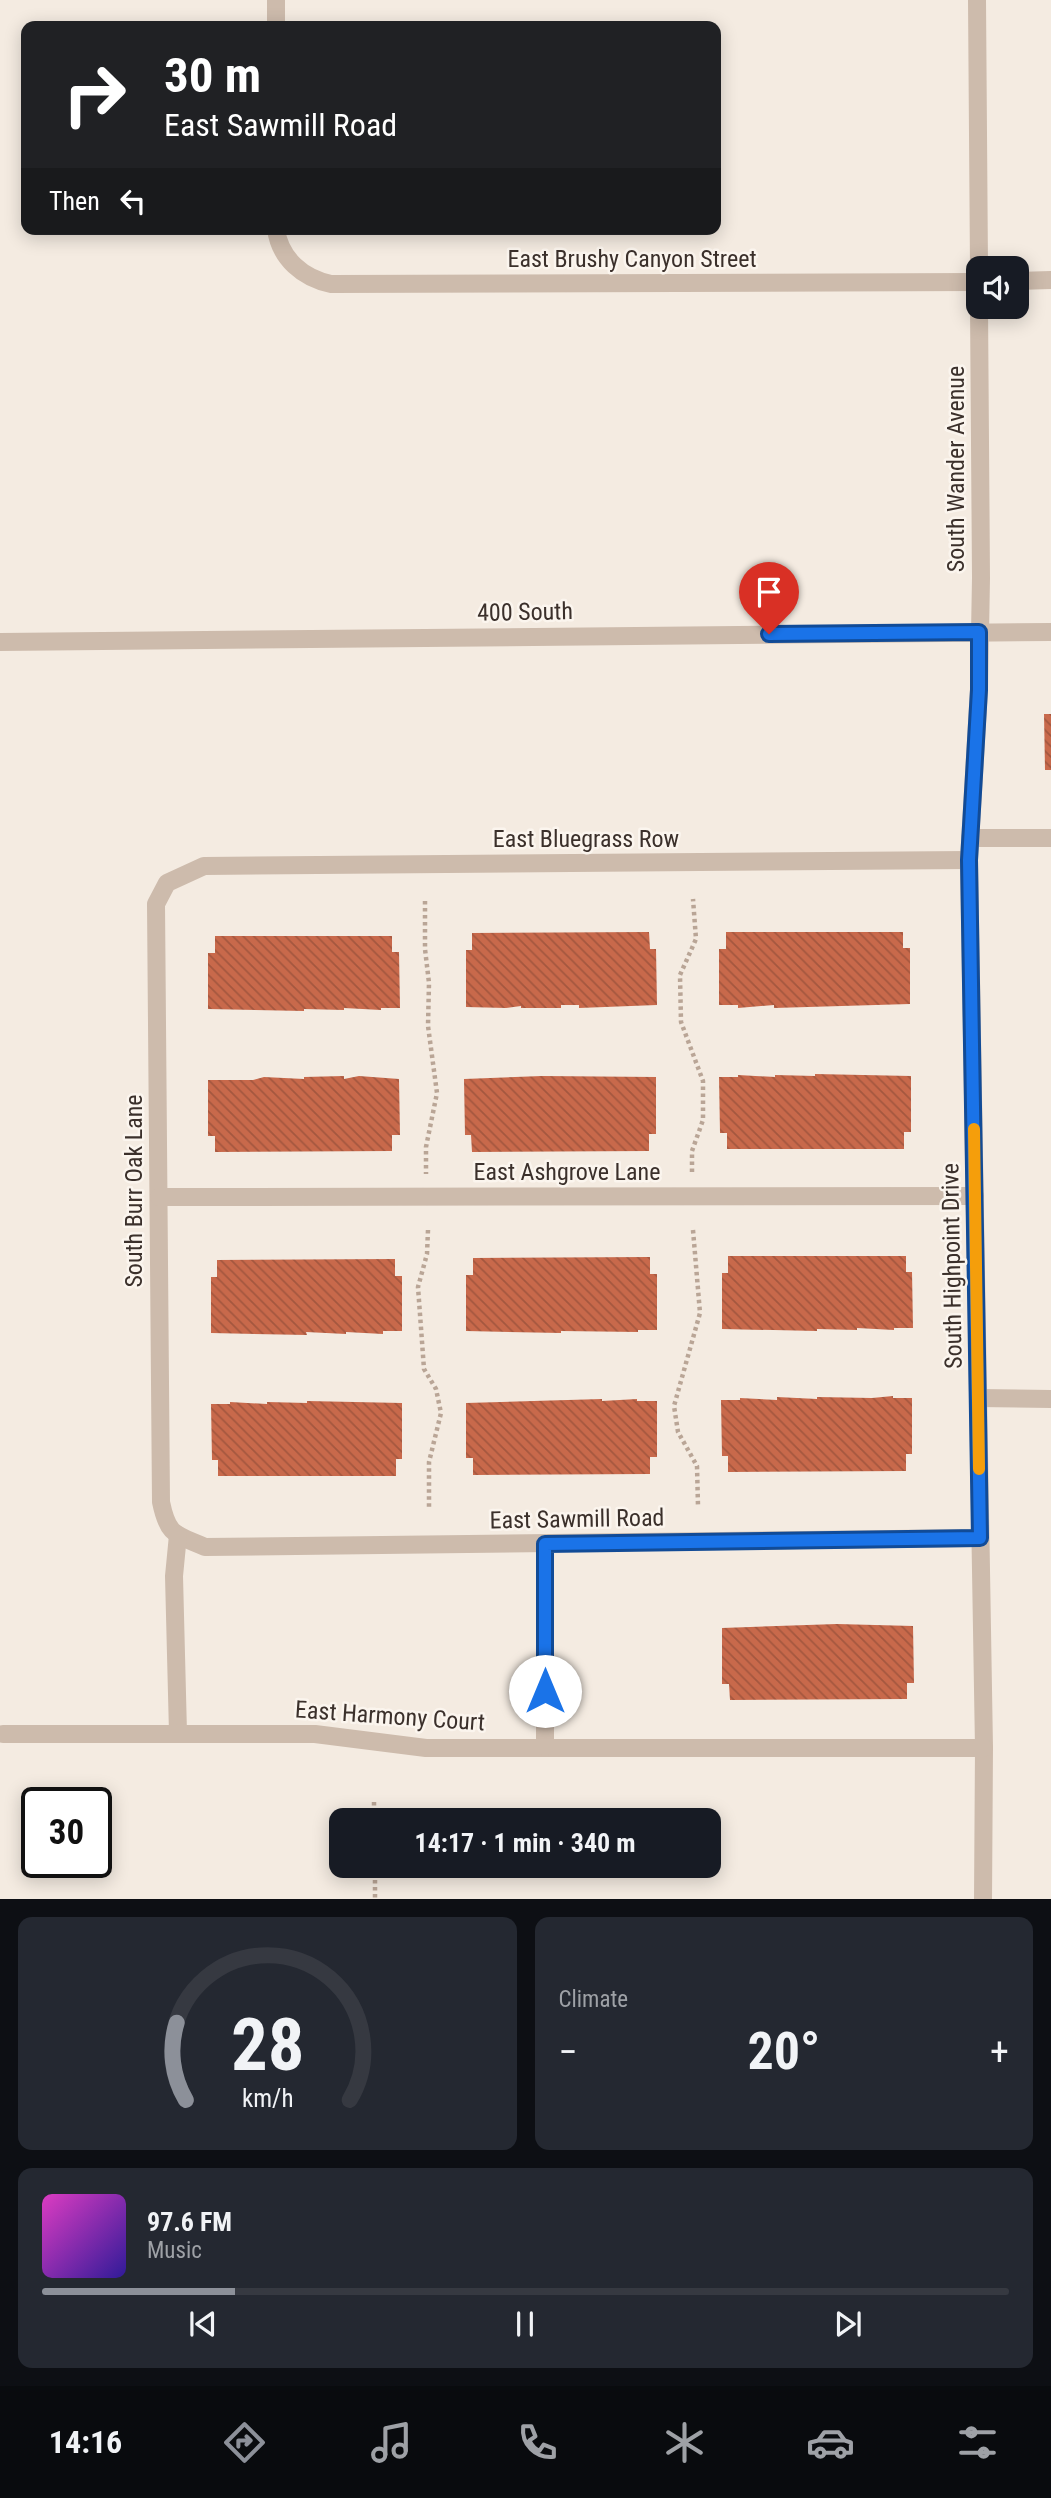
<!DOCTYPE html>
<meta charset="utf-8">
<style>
body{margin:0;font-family:"Roboto Condensed",sans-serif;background:#242831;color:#f1f3f6;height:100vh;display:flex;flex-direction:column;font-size:26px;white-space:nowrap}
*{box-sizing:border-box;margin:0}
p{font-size:23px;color:#9ea1a6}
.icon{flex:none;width:38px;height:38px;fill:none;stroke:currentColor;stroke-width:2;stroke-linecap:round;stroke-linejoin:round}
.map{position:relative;height:1899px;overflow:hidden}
.side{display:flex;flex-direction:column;gap:18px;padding:18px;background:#0d0f14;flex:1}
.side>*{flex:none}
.guide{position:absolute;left:21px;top:21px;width:700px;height:214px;border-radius:14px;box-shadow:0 4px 18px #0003;background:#202124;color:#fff;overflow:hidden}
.buttons{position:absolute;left:966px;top:256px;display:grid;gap:14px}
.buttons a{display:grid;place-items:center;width:63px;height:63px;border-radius:14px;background:#171b24;box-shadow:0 4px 18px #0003;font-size:35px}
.speed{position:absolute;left:21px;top:1787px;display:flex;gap:14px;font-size:35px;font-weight:700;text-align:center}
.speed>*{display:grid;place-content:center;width:91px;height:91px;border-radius:50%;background:#171b24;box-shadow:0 4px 18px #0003;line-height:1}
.speed .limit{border:4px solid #111;border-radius:10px;background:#fff;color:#111}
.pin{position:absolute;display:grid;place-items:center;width:60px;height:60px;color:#fff;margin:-72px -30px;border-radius:50% 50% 50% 0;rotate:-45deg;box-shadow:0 0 7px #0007}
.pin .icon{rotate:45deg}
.me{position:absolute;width:77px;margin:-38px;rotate:0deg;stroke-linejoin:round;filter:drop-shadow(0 0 5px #0008)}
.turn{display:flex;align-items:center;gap:24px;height:147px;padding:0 28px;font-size:32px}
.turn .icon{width:91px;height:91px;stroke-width:2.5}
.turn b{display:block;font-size:49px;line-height:60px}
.then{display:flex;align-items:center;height:66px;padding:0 28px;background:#0003;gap:14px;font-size:26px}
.big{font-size:52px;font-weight:700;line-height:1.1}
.side .widget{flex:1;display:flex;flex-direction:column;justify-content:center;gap:10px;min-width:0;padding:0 24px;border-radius:14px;background:#242831}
.side .dial{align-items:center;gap:0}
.dial svg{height:182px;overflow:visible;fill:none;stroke:#363941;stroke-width:7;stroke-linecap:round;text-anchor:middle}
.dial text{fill:#f1f3f6;stroke:none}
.song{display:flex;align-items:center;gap:21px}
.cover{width:84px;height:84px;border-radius:10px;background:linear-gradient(135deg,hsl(310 70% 55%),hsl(250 70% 35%))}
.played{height:7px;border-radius:4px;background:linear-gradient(90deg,#8c9099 20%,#363941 20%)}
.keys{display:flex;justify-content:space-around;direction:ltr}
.heat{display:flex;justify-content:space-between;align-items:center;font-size:38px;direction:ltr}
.side .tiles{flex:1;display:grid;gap:18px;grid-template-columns:1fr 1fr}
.widget:last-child{grid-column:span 2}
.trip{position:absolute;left:329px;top:1808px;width:392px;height:70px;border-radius:14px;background:#171b24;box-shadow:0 4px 18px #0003;font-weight:700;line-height:70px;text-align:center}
.dock{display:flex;height:112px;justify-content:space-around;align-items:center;background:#090b0e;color:#9ea1a6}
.dock .icon{width:49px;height:49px}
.dock .on{color:#8c9099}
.dock b{font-size:32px;color:#f1f3f6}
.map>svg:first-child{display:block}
.building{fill:url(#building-back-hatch)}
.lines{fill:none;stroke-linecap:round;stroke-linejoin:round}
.path{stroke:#b9a596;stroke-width:4.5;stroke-dasharray:3.5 3.5;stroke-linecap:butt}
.minor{stroke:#cdbbac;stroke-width:18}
.route-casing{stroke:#114b97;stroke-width:18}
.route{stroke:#1a73e8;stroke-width:12}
.slow{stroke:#f59e0b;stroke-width:12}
.labels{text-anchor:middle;stroke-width:5;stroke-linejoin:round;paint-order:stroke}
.street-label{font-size:24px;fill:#3b302b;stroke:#fbf5ee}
</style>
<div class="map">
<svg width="1051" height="1900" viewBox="0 0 1051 1900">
<defs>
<pattern id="building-back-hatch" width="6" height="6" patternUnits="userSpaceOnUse" patternTransform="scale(1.75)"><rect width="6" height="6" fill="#c8694b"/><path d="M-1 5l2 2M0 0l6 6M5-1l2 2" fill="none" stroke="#a4573f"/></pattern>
</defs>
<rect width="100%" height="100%" fill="#f4ebe1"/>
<g class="building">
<polygon points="1044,714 1051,714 1051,770 1045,770"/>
<polygon points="649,932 650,949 656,949 657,1005 579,1008 579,1005 561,1005 561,1008 521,1008 521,1006 506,1008 466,1007 466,950 472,950 472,933"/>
<polygon points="726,932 903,932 903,948 910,948 910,1004 774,1008 774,1005 738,1008 738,1005 719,1005 719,949 726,949"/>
<polygon points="215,936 392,936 392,952 399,952 400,1008 381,1008 381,1010 344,1008 344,1010 304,1009 304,1011 208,1009 208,953 215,953"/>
<polygon points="815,1074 911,1076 911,1132 904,1132 904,1149 727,1149 727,1133 720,1133 719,1077 738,1077 738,1075 775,1077 775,1075 815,1076"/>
<polygon points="344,1076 344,1079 359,1076 399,1079 400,1135 392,1135 392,1151 215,1152 215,1136 208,1136 208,1080 253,1080 264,1077 304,1079 304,1077"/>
<polygon points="542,1076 656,1077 656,1134 649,1134 649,1151 472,1152 471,1135 465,1135 464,1079"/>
<polygon points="728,1256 906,1256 906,1272 912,1272 913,1328 894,1328 894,1330 857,1328 857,1330 817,1329 817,1331 722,1329 722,1273 728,1273"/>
<polygon points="650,1257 650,1274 657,1274 657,1330 638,1330 638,1332 561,1331 561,1333 466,1331 466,1275 473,1275 473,1258"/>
<polygon points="395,1259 395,1276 402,1276 402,1331 383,1331 383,1334 346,1332 346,1334 306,1332 307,1335 211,1333 211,1277 217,1277 217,1260"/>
<polygon points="893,1396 893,1398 912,1398 912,1454 906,1454 906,1471 728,1472 728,1456 722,1456 721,1400 740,1400 740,1398 777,1400 777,1397 817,1399 817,1397 872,1398"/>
<polygon points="602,1399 602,1401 637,1399 637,1401 657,1401 657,1457 650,1457 650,1474 473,1475 473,1458 466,1458 466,1403"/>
<polygon points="307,1401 402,1403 402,1459 396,1459 396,1476 218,1476 218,1460 212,1460 211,1404 230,1404 230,1402 267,1404 267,1402 307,1403"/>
<polygon points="837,1624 913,1626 914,1683 907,1683 907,1699 730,1700 729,1684 722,1684 722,1628"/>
</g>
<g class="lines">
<g class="path">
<polyline points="425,901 425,949 429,983 428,1026 437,1093 426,1147 426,1174"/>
<polyline points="692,1172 692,1151 703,1120 703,1081 681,1022 680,975 696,939 693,899"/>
<polyline points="428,1230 427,1254 418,1287 424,1369 436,1389 441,1413 429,1462 429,1507"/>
<polyline points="693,1230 700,1313 674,1406 678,1432 697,1466 698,1506"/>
<polyline points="374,1802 374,1820"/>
<polyline points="375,1866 375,1900"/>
</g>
<g class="minor">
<polyline points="977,0 979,268"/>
<polyline points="276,26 276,0"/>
<path d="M276,229C280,259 303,278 331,284L978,282"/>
<polyline points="1017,281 1051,280"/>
<polyline points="979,306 981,578 979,689 969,860 984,1748 983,1900"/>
<polyline points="0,642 1051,632"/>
<polyline points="970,838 1051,838"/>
<path d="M969,860L204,866L167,883L156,904L161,1502C168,1536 175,1534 205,1547L980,1538"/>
<polyline points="159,1197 975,1196"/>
<polyline points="978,1398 1051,1399"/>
<polyline points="178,1535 174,1576 178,1733"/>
<polyline points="3,1734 315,1734 426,1748 984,1748"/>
<polyline points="545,1747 545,1544"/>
</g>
</g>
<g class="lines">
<defs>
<polyline id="route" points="545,1691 545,1544 980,1538 969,860 979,690 979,632 769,634"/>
</defs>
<use href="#route" class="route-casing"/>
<use href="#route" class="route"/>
<polyline class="slow" points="974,1129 979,1469"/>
</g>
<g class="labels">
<g class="street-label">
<text x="632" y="267">East Brushy Canyon Street</text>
<text transform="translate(956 469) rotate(-90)" y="8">South Wander Avenue</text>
<text transform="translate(525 612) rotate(-1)" y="8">400 South</text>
<text x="586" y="847">East Bluegrass Row</text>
<text x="567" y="1180">East Ashgrove Lane</text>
<text transform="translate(134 1191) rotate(-90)" y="8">South Burr Oak Lane</text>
<text transform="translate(952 1266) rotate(-91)" y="8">South Highpoint Drive</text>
<text transform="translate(577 1519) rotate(-1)" y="8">East Sawmill Road</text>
<text transform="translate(390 1716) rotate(4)" y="8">East Harmony Court</text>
</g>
</g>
</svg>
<div class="buttons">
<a><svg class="icon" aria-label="sound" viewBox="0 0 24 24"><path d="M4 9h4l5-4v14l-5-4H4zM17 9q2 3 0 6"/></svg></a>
</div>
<div class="speed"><div class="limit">30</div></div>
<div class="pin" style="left:769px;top:634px;background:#d93025"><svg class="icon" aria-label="arrive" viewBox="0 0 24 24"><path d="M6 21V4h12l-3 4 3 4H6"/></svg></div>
<svg class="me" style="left:545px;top:1691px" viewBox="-20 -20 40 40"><circle r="19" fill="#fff"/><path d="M0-13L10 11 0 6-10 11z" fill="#1a73e8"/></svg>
<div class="trip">14:17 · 1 min · 340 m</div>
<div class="guide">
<div class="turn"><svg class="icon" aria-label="right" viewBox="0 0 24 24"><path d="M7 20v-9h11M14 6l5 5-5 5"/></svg><div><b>30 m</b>East Sawmill Road</div></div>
<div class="then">Then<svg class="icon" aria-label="left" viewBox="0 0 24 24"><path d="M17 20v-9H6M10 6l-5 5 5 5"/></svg></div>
</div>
</div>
<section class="side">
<div class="tiles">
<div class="widget dial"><svg viewBox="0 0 100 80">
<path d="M14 69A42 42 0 1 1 86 69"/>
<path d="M14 69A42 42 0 0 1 10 35" stroke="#8c9099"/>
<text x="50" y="56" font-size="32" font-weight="700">28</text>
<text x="50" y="72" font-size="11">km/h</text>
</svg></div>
<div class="widget"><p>Climate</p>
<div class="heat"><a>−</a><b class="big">20°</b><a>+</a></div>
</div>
<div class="widget">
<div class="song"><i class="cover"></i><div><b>97.6 FM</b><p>Music</p></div></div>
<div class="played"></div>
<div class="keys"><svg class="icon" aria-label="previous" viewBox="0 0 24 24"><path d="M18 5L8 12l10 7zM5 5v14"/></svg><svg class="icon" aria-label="pause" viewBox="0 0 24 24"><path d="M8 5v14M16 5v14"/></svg><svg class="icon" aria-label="next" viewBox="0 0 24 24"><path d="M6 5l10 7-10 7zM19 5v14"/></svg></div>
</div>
</div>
</section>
<nav class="dock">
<b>14:16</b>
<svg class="icon on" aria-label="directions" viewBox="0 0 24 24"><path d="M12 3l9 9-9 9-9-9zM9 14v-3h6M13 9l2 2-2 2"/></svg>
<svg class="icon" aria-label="music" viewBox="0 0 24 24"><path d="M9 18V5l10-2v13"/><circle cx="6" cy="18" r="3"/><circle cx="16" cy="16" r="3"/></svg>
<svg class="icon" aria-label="phone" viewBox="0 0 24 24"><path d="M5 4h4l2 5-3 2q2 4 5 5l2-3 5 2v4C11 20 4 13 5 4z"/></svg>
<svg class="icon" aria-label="climate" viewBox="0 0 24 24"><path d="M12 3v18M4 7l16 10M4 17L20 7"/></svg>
<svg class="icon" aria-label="car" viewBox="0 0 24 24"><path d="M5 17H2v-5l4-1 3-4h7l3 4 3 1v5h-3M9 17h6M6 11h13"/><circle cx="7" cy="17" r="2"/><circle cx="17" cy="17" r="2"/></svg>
<svg class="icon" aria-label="filters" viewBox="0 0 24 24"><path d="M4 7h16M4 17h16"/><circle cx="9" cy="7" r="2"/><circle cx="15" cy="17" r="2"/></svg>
</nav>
